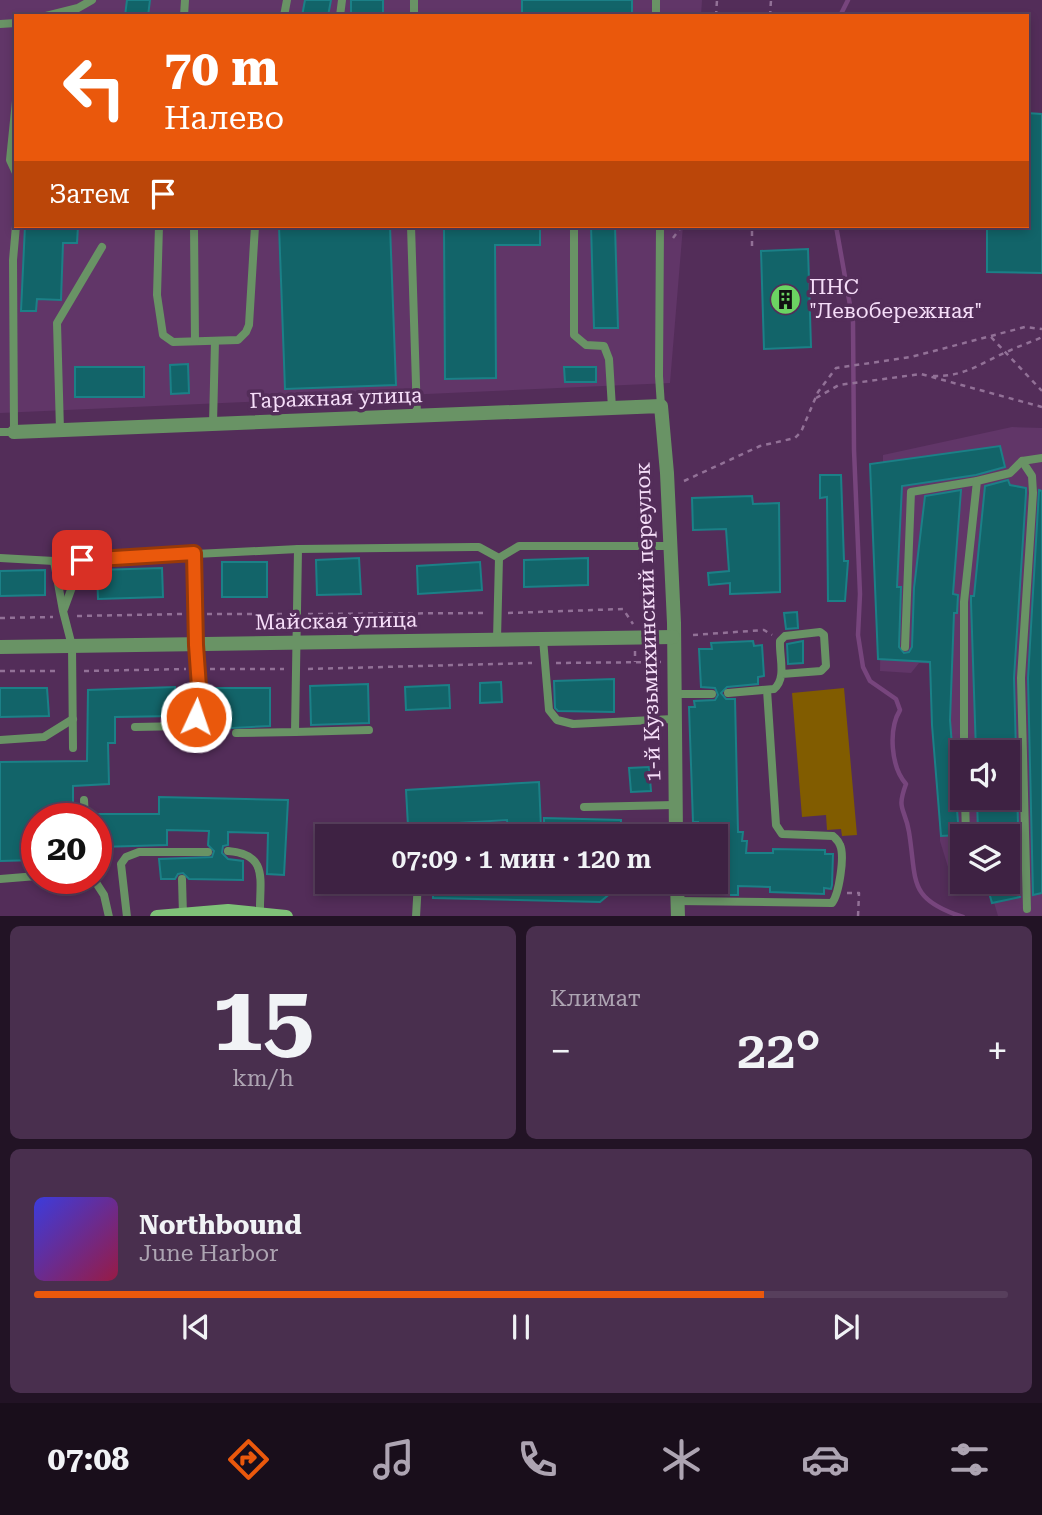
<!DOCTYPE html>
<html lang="ru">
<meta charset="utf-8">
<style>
body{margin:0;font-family:"Roboto Serif",serif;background:#492f4e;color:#f1f3f6;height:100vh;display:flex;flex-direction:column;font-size:26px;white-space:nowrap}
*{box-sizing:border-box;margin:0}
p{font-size:23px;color:#ada4b2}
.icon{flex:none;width:38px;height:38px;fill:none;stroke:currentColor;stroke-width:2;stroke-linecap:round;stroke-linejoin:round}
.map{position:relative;height:916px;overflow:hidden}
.sheet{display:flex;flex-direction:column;gap:10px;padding:10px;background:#221325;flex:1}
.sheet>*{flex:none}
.hud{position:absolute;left:14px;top:14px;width:1015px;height:214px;border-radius:0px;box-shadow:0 4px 10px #0003,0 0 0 2px #573f5c;background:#ea580c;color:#fff;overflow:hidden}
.fabs{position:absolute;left:950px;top:740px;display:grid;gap:14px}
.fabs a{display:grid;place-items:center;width:70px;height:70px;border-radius:0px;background:#3e2243;box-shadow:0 4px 10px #0003,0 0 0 2px #573f5c;font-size:35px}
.speed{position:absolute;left:21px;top:803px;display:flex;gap:14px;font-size:35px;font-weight:700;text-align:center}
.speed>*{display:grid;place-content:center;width:91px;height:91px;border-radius:50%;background:#3e2243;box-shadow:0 4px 10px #0003,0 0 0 2px #573f5c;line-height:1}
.speed .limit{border:10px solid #d22;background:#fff;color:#111}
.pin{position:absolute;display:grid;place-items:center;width:60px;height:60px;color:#fff;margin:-30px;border-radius:14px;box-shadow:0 4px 10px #0006}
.me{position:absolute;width:77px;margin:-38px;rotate:3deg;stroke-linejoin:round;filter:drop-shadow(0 0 5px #0008)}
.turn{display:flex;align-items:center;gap:24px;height:147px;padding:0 35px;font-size:32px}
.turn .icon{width:91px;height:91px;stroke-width:2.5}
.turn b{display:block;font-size:49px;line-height:60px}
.then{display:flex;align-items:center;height:66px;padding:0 35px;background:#0003;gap:14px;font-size:26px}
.big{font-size:52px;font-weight:600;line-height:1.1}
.sheet .tile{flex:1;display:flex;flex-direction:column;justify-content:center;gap:10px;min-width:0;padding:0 24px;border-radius:10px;background:#492f4e}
.sheet .dial{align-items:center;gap:0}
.dial b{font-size:91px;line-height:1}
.song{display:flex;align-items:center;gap:21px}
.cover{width:84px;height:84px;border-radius:10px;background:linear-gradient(135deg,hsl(240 70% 55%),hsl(340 70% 35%))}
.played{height:7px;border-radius:4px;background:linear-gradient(90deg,#ea580c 75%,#573f5c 75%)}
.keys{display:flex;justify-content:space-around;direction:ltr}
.heat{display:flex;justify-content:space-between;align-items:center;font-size:38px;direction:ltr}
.sheet .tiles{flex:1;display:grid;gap:10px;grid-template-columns:1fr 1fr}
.tile:last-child{grid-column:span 2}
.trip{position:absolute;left:315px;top:824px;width:413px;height:70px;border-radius:0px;background:#3e2243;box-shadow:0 4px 10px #0003,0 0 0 2px #573f5c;font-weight:600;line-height:70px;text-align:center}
.menu{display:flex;height:112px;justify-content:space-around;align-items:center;background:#190e1b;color:#ada4b2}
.menu .icon{width:49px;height:49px}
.menu .on{color:#ea580c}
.menu b{font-size:32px;color:#f1f3f6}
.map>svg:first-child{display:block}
.built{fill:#613668;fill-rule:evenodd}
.green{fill:#815c00}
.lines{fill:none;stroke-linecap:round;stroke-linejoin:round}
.stream{stroke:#77457d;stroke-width:4.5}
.building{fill:#126469;stroke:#1b8087;stroke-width:2}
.path{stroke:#927197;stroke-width:2.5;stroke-dasharray:5 5;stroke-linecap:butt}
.service{stroke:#699365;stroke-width:8}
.minor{stroke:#699365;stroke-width:14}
.secondary{stroke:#7fc178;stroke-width:14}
.route-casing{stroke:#983908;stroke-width:18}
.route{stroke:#ea580c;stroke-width:12}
.labels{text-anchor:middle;stroke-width:7;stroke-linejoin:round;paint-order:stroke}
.poi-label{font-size:21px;fill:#f6def9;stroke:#532d59;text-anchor:start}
.street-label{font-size:21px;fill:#f6def9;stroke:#532d59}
</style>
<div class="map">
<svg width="1042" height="917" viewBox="0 0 1042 917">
<rect width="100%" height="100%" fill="#532d59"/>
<g class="built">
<polygon points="0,0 702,0 701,16 16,16 16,226 683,226 670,383 0,413"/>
<path d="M1012,427L1042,428V916H998L988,882H1008V836H962V882L953,883L940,841L938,664L919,663L911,673L880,671L883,455ZM962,752H1008V798H962Z"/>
</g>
<polygon class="green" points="844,688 857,835 842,836 841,829 827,830 826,815 802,817 792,693"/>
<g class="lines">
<g class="stream">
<polyline points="840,16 848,0"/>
<path d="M836,226L853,322L854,450L860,594L858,635L863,667L870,681L896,699L900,710C888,730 891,767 906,784C896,811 905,807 909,832C917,881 907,899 963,917"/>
</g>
</g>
<g class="building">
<polygon points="127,0 150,0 148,16 125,16"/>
<polygon points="305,0 331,0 328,16 302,16"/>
<rect x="351" y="0" width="32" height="16"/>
<rect x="522" y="0" width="110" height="16"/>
<polygon points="1027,113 1042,114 1042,273 987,272 987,226 1027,226"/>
<polygon points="25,226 78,226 77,243 63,243 61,300 37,299 36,311 21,311"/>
<polygon points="279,226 390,226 396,385 285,389"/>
<polygon points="444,226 540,226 540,245 495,245 496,378 445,379"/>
<polygon points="591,226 615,226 618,328 594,328"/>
<polygon points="808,249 811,347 764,349 761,251"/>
<polygon points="188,364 189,393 171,394 170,365"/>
<rect x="75" y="367" width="69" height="30"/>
<polygon points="564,367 596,367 596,382 565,382"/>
<polygon points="1000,446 1005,467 976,475 902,486 897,587 901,587 899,647 904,653 909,652 912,647 914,588 925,496 961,490 953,594 958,595 957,613 954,613 950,720 959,835 941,836 932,725 930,662 878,659 870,464"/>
<polygon points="820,475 841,475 844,561 848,561 845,601 828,601 827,497 820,498"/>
<polygon points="1008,480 1010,485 1026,488 1026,493 1014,678 1020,897 992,903 986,882 1008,882 1008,836 981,836 981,834 978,834 977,798 1008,798 1008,752 976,752 971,602 971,596 974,596 985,486"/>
<polygon points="1039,490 1042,491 1042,893 1033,895 1028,678"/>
<polygon points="752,496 753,504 779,503 780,592 730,594 730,583 709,585 708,573 729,571 726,529 693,530 692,498"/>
<polygon points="359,558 361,594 317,595 316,560"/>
<polygon points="588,558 588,585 524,587 524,560"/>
<rect x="222" y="562" width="45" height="35"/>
<polygon points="480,562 482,590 418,594 417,566"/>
<polygon points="162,568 163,597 98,599 97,570"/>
<polygon points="45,570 45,595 0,596 0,571"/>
<polygon points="797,612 798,628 786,629 784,613"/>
<polygon points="753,641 754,646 762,645 764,676 758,677 758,684 727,687 721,693 726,699 735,699 738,832 743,832 742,841 747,841 746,853 773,853 773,849 825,850 825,854 833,854 832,885 831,889 824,888 824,894 770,892 770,887 738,886 738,895 696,895 696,882 716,882 716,836 698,836 698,822 693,822 689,707 695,707 694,701 715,700 718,695 715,688 701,687 699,649 712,649 711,643"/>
<polygon points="803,641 803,663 788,664 787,644"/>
<polygon points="614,679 614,712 558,711 555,708 554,681"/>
<polygon points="501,682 502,702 480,703 480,683"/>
<polygon points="368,684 369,723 311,725 310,686"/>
<polygon points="449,685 450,708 406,710 405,687"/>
<polygon points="175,687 175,716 115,717 115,743 108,743 109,784 73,786 73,819 37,819 37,860 0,861 0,762 87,761 88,690"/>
<polygon points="0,688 47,688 49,716 0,717"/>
<polygon points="214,688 270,688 270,726 214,729"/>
<polygon points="649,767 651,791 631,792 629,768"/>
<polygon points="539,782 541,828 508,830 507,820 408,826 406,790"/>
<polygon points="159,797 288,800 284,875 267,874 268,833 228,832 228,845 223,846 222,853 228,859 243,861 243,880 189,879 183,873 178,874 175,879 161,879 159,859 212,857 214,851 208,845 209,831 167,830 167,845 100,847 98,814 159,814"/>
<polygon points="544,818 621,820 620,836 544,836"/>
<polygon points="433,882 624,882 600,902 433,898"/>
</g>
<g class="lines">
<g class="path">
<polyline points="716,16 717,0"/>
<polyline points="770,16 771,0"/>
<polyline points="673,238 682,226"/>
<polyline points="752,246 752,226"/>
<polyline points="991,337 1042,391"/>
<path d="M933,376C966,377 982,362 1011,350C1021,345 1032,342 1042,337"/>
<polyline points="816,398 839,385 921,374 1042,407"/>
<polyline points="684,481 760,446 795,438 801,432 818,392 836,368 911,357 1025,327 1042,329"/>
<polyline points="508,613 623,609 633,624"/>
<polyline points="207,614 284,614"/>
<polyline points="308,614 487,613"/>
<polyline points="77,616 183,614"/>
<polyline points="0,618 53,617"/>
<polyline points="693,635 764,630 772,635"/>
<polyline points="635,651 635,662"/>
<polyline points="556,663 662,662"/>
<polyline points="210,669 284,669"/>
<polyline points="308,669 532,663"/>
<polyline points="0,671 60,671"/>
<polyline points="84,671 186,669"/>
<polyline points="847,893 859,893 858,917"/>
</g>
<g class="service">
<polyline points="656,0 656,16"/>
<polyline points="46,16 78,8 92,0"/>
<polyline points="184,16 185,0"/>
<polyline points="284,16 287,0"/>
<polyline points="340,16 342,0"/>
<polyline points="414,16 414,0"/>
<polyline points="0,24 16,23"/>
<polyline points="16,101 10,160 16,173"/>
<polyline points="159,226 157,295 163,335 173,342 238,340 246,332 249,325 255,226"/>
<polyline points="194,226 195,341"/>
<polyline points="411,226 417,416"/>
<polyline points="574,226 574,335 586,345 604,346 609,359 612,408"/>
<polyline points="660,226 659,376 661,406"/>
<polyline points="213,424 215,341"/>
<polyline points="60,430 57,323 102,247"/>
<polyline points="0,432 14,432 13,260 16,226"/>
<polyline points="0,558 54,561"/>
<polyline points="64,609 82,560"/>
<polyline points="497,639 499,558"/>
<polyline points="543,639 549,710 557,720 573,724 673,719"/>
<polyline points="905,647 911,492 977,481"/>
<path d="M728,693L774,689C787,678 779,657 780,641L785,636L820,632L824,635L826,666L821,671L782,674"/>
<polyline points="673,694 712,694"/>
<polyline points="135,727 186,726 196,717 200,701 196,645 194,553"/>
<polyline points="295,732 369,730"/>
<polyline points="236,733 295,732 298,549"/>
<polyline points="0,740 44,737 73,719"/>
<polyline points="73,748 72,646 63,611 54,561 298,549 473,547 479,547 499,558 519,546 670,546"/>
<polyline points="964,752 964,602 977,481 1010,473 1022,461"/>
<polyline points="965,798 966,836"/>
<polyline points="84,800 85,819"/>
<polyline points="584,807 674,805"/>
<polyline points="429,836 431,834 502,833"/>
<path d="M228,851C270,854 259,882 260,914"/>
<polyline points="93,878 104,895 109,917"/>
<polyline points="0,879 37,876"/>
<polyline points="182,879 183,915"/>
<path d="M677,901L832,903C839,894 845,856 840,845C838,840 837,840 833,836L782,834L776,825L767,690"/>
<polyline points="1027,909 1021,678 1033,493 1032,476 1022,461 1042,458"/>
<polyline points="127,917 121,864 126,857 139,852 208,852"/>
<polyline points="416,917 418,882"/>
</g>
<g class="minor">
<polyline points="14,432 661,406 667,473 674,623 676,836"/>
<polyline points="0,647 673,637"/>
<polyline points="677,882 678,917"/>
</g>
<polyline class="secondary" points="157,917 228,911 286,917"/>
</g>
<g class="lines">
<defs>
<polyline id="route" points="82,560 194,553 196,645 200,701 196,717"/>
</defs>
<use href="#route" class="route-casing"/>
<use href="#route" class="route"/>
</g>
<defs>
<symbol id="building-disc" viewBox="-11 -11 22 22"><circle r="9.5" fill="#6cd362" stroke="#532d59"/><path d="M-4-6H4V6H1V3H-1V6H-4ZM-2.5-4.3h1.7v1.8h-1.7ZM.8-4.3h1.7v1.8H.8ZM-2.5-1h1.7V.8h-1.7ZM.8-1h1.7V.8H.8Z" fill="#111"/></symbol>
</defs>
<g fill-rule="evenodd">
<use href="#building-disc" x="768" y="282" width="35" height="35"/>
</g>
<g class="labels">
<g class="poi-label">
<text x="809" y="294">ПНС<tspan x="809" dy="24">"Левобережная"</tspan></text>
</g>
<g class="street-label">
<text transform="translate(336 398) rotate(-2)" y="7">Гаражная улица</text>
<text transform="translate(336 621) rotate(-1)" y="7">Майская улица</text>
<text transform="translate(648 622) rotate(-92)" y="7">1-й Кузьмихинский переулок</text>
</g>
</g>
</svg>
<div class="fabs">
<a><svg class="icon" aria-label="sound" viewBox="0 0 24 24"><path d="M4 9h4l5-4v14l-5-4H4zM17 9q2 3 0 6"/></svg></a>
<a><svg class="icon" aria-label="layers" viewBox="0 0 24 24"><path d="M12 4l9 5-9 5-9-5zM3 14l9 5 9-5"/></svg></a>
</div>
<div class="speed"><div class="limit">20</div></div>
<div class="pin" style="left:82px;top:560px;background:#d93025"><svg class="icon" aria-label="arrive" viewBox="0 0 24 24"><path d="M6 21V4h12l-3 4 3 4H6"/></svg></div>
<svg class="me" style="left:196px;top:717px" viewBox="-20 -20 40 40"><circle r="17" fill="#ea580c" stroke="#fff" stroke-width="3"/><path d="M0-11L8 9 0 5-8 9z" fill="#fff"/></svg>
<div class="trip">07:09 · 1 мин · 120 m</div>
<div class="hud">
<div class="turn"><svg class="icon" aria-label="left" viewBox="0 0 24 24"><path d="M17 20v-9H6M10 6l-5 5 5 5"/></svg><div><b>70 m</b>Налево</div></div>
<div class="then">Затем<svg class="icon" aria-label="arrive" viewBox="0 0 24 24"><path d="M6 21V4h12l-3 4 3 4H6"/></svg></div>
</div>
</div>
<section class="sheet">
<div class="tiles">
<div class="tile dial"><b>15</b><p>km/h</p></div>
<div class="tile"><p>Климат</p>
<div class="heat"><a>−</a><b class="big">22°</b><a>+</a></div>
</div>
<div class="tile">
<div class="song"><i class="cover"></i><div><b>Northbound</b><p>June Harbor</p></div></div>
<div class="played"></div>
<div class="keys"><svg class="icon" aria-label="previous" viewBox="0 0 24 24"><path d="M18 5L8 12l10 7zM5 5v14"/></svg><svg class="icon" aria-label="pause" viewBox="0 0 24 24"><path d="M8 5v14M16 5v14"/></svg><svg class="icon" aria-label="next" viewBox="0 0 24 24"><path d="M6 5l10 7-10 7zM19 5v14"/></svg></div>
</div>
</div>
</section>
<nav class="menu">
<b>07:08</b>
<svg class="icon on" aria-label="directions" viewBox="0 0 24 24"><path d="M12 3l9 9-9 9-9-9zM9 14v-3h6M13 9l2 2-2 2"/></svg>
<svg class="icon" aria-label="music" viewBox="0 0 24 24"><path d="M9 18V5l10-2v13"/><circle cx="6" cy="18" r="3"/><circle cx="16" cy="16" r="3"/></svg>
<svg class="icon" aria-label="phone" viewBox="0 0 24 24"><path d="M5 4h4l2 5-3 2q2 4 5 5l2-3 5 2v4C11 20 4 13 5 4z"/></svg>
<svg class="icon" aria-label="climate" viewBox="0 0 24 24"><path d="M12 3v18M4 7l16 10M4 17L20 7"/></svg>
<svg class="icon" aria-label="car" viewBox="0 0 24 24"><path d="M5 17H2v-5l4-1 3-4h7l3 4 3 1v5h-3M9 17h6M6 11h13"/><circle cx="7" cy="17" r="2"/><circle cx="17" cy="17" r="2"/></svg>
<svg class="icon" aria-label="filters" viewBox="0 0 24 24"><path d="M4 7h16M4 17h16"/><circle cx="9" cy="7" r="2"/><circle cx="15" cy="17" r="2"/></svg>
</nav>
